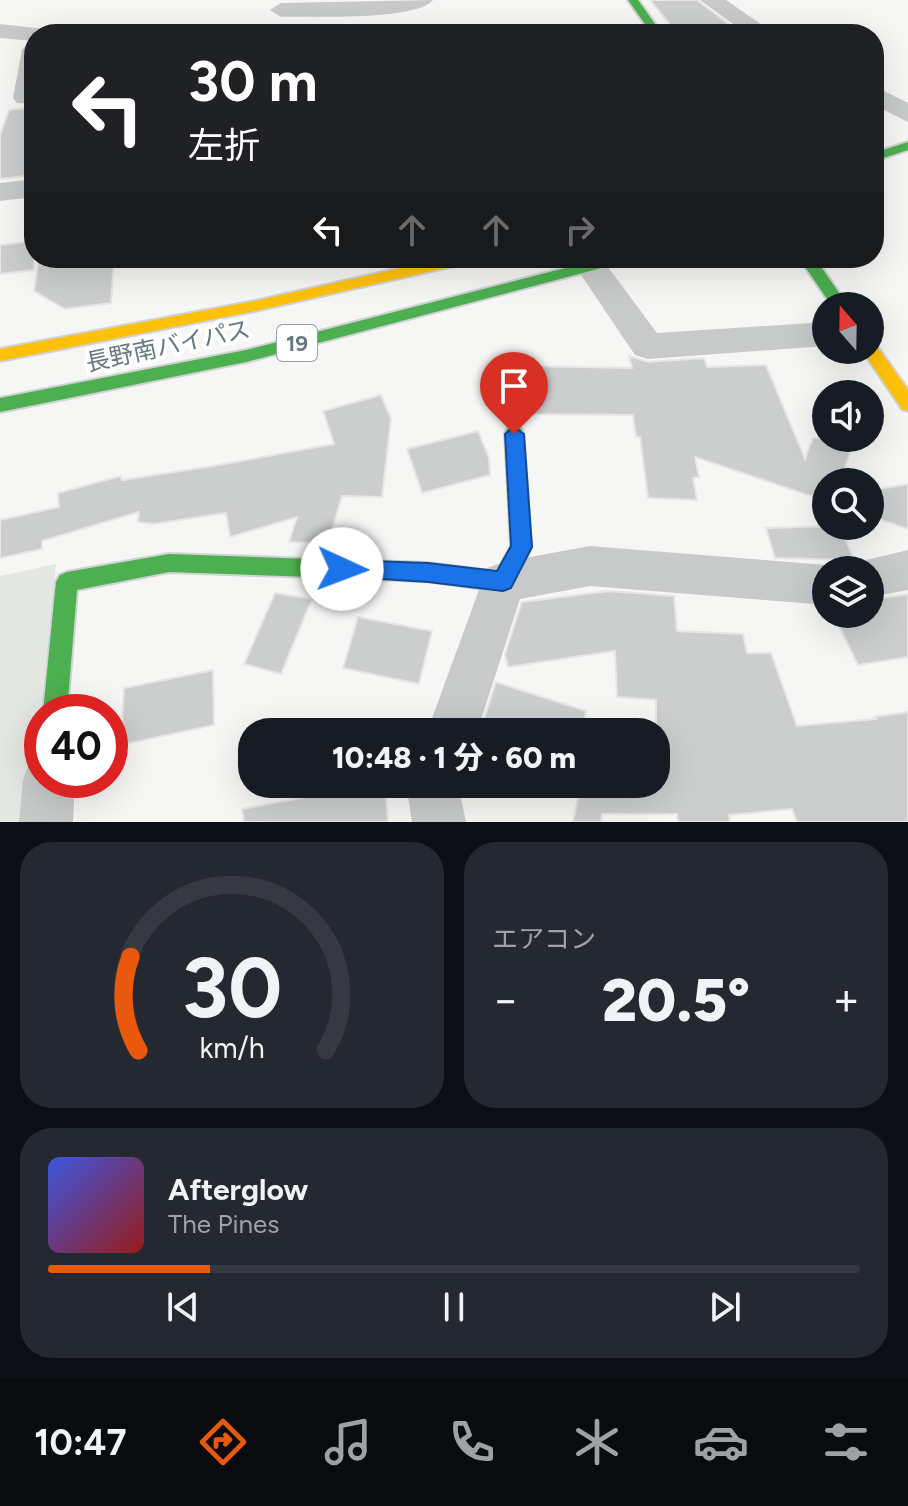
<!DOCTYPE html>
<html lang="ja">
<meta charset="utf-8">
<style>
body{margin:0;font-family:Figtree,"Noto Sans JP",sans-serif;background:#242831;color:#f1f3f6;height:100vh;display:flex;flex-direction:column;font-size:30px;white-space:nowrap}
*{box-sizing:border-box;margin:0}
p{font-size:26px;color:#9ea1a6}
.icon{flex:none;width:44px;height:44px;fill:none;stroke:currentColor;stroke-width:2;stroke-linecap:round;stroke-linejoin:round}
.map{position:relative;height:822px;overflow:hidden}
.panel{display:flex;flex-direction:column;gap:20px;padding:20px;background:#0d0f14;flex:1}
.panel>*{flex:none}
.guide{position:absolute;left:24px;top:24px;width:860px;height:244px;border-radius:32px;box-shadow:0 8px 32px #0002;background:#202124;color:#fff;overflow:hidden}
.needle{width:52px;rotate:340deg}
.tools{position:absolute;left:812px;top:292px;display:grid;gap:16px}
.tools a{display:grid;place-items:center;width:72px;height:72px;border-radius:50%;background:#171b24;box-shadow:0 8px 32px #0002;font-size:40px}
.speed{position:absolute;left:24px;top:694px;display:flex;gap:16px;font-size:40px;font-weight:700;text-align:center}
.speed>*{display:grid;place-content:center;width:104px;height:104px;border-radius:50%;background:#171b24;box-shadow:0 8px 32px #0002;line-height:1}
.speed .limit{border:12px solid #d22;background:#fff;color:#111}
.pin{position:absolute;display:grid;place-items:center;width:68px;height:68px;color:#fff;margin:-82px -34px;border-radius:50% 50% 50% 0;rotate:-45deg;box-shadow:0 0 8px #0007}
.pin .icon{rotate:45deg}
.me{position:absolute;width:88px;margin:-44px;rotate:92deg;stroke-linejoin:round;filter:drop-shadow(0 0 6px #0008)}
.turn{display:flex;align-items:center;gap:28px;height:168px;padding:0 32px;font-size:36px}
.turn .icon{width:104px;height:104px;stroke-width:2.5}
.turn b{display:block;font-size:56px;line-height:68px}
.lanes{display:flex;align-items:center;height:76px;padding:0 32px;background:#0003;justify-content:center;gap:40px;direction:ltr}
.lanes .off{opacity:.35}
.big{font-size:60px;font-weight:800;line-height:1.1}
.panel .card{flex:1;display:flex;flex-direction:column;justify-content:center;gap:12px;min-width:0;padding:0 28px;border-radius:32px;background:#242831}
.panel .dial{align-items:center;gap:0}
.dial svg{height:208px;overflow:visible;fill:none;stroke:#363941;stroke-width:7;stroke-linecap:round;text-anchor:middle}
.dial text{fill:#f1f3f6;stroke:none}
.song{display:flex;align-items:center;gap:24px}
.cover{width:96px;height:96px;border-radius:12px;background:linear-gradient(135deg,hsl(230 70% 55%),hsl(0 70% 35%))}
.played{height:8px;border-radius:4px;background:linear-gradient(90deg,#ea580c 20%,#363941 20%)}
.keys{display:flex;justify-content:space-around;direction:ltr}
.heat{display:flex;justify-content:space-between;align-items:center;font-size:44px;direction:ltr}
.panel .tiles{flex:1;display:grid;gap:20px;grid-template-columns:1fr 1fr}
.card:last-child{grid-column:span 2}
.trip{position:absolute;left:238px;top:718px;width:432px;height:80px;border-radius:32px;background:#171b24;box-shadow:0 8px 32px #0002;font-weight:800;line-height:80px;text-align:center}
.dock{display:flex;height:128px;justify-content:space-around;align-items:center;background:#090b0e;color:#9ea1a6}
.dock .icon{width:56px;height:56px}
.dock .selected{color:#ea580c}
.dock b{font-size:36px;color:#f1f3f6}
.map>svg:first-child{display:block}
.green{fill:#e5e7e3}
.building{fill:#cccece;stroke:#e6e6e4;stroke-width:2}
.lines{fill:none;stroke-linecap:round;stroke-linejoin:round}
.fast-casing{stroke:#d1d2d3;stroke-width:4}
.slow-casing{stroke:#d1d2d3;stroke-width:4}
.street{fill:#c8caca;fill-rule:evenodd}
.fast{fill:#4caf50;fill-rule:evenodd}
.slow{fill:#ffc107;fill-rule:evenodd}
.route{fill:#1a73e8;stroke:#114b97;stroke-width:2}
.labels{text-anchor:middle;stroke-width:8;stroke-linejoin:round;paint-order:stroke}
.shield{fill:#fff;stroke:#95a0a8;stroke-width:2}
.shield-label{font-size:22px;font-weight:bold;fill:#687883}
.street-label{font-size:24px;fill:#687883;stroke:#fff}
</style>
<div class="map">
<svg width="908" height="822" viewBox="0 0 908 822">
<rect width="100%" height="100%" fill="#f6f6f5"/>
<polygon class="green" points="56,564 29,822 0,822 0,576"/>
<g class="building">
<polygon points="650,0 697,0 731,26 678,34"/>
<polygon points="34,107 34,175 0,179 0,135 9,110"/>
<polygon points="34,241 34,270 0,274 0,245"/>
<polygon points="39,258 114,258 111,303 65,309 34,291"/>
<polygon points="629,356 648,362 704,358 707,367 766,365 805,459 813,438 855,438 845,467 857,471 854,482 826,482 826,501 695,457 699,477 693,478 697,500 648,498 640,437 636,437 633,415 525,414 524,366 632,368"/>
<polygon points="381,395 391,419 382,497 342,496 328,543 289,542 297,517 230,537 226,513 153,524 138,522 139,512 42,541 42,549 0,558 0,520 59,507 58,493 121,476 122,480 213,466 334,444 323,411"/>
<polygon points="478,431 489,458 490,475 422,493 407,449"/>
<polygon points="908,484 908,529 870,516 870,491"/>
<polygon points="840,526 854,560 775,558 766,528"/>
<polygon points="609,591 674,596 677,631 743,634 747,653 771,653 797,726 876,719 874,717 908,712 908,822 797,822 792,809 729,815 730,822 678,822 677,814 602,814 601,822 573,822 581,784 592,784 635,797 633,784 656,784 656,700 617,697 615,651 508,667 505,654 522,602"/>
<polygon points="275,593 312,599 281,674 244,664"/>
<polygon points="908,594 908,657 858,665 833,614 870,614 870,600"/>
<polygon points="358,617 432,631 419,684 343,668"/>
<polygon points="213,670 214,725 121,745 124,688"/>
<polygon points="496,682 586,711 581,732 480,732"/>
<polygon points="322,794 386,795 388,822 244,822 242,809"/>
</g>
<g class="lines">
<defs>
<g id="fast">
<polygon points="628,0 638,0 662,34 652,34"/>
<polygon points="908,142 908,150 874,161 874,153"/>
<polygon points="604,258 631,258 628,261 246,362 0,412 0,398 246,350"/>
<polygon points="799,258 815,258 848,306 832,306"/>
<polygon points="514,427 521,429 523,434 531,547 510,589 503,592 428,581 169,572 77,590 67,712 43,712 56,582 60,575 67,572 169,554 428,563 497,572 511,546 505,434 507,429"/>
</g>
<g id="slow">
<polygon points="445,258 475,258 467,263 255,311 0,361 0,349 255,301"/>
<polygon points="870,343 876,345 908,390 908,411 902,409 862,350 870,350"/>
</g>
</defs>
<use href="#fast" class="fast-casing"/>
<use href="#slow" class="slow-casing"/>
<g class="street">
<path d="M433,0C416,21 311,16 281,17L270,10L281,3Z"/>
<polygon points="700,0 726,0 775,34 747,34"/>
<polygon points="0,24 45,29 49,34 34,34 34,41 0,38"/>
<polygon points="34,43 34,104 17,103 13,98 22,50 26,45"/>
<polygon points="874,86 908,103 908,122 874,105"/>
<polygon points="34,179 34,197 0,201 0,183"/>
<polygon points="580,259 602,259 657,333 826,322 826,346 648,359 635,355 575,266"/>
<polygon points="590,546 826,565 840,570 826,570 826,605 590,586 520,599 477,732 427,732 487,568 503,562"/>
<polygon points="908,550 908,590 870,597 870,570 851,570 854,563"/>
<polygon points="42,757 42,780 75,780 73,822 19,822 23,780 30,761"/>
<polygon points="406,784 458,784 466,822 412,822"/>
</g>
<use href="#fast" class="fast"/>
<use href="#slow" class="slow"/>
</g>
<polygon class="route" points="514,427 524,434 532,547 511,588 503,591 428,582 334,576 331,569 334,563 342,560 428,563 497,571 511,546 505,434"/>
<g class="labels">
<rect class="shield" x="277" y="325" width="40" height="36" rx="6"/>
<g class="shield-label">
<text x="297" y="351">19</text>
</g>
<g class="street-label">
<text transform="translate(168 346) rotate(-12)" y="8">長野南バイパス</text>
</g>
</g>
</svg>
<div class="tools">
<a><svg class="needle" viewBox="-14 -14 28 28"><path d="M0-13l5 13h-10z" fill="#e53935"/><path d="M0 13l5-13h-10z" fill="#9ea1a6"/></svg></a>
<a><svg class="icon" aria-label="sound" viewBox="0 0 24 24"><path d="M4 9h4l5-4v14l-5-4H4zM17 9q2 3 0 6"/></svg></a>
<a><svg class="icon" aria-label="search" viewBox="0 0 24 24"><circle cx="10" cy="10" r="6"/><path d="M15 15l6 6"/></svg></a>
<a><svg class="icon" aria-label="layers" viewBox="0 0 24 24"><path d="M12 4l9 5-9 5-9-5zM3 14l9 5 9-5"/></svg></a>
</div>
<div class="speed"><div class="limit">40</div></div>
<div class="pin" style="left:514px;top:434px;background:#d93025"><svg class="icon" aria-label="arrive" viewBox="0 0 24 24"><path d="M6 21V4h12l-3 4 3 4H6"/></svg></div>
<svg class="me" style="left:342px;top:569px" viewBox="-20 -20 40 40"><circle r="19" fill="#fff"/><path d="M0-13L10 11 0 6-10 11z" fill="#1a73e8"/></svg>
<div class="trip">10:48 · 1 分 · 60 m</div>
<div class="guide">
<div class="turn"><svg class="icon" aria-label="left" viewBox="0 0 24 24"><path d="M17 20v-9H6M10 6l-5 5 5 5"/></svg><div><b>30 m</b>左折</div></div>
<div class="lanes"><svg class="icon" aria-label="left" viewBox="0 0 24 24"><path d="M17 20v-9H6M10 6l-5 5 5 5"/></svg><svg class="icon off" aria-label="ahead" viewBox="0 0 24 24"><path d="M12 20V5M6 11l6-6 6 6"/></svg><svg class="icon off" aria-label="ahead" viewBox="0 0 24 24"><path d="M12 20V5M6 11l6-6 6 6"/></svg><svg class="icon off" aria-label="right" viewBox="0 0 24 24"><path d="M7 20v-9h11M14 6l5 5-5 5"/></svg></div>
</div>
</div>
<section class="panel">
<div class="tiles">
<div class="card dial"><svg viewBox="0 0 100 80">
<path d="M14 69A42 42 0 1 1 86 69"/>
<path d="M14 69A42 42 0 0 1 11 33" stroke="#ea580c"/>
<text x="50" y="56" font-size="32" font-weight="700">30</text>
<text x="50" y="72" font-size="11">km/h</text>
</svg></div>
<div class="card"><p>エアコン</p>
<div class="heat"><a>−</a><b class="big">20.5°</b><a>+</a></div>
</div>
<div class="card">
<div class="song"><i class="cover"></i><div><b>Afterglow</b><p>The Pines</p></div></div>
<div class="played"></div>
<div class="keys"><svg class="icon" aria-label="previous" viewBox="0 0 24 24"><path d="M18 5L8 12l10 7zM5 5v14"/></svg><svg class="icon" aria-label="pause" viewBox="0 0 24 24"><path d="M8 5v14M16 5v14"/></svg><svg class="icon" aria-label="next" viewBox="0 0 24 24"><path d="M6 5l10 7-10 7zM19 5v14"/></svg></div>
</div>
</div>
</section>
<nav class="dock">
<b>10:47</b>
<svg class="icon selected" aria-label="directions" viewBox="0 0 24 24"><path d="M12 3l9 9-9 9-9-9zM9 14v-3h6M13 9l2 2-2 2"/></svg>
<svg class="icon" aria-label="music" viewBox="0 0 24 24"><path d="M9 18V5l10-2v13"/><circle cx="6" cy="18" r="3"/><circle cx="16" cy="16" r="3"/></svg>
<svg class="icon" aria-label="phone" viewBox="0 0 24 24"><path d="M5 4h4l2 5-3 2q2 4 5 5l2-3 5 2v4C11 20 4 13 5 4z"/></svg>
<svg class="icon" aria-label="climate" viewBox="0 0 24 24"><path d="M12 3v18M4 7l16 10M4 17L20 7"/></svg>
<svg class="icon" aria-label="car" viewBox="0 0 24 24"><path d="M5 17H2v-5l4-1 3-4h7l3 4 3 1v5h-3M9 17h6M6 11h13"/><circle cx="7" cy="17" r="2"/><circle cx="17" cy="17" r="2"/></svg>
<svg class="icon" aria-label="filters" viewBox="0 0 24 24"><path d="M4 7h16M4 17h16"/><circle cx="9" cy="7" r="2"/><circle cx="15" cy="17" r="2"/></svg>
</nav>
